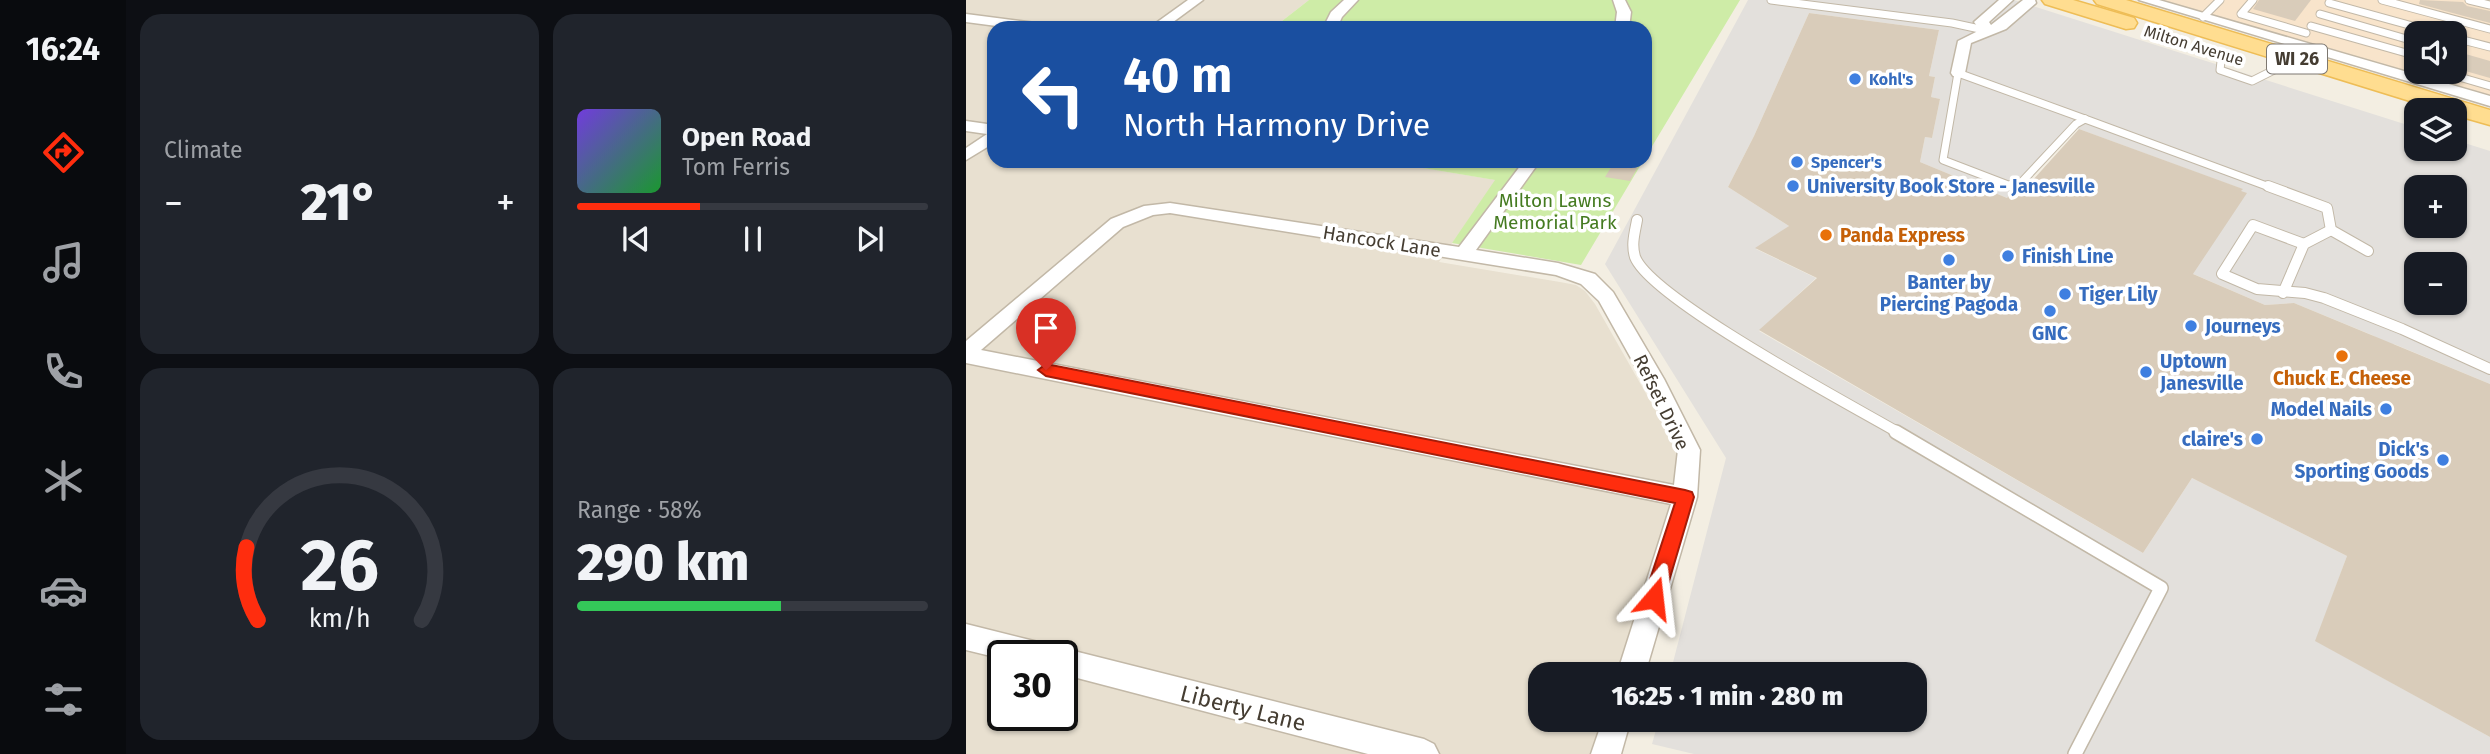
<!DOCTYPE html>
<meta charset="utf-8">
<style>
body{margin:0;font-family:"Fira Sans",sans-serif;background:#20242c;color:#f1f3f6;height:100vh;display:flex;flex-direction:column;font-size:26px;white-space:nowrap}
*{box-sizing:border-box;margin:0}
p{font-size:23px;color:#9ea1a6}
.icon{flex:none;width:38px;height:38px;fill:none;stroke:currentColor;stroke-width:2;stroke-linecap:round;stroke-linejoin:round}
.map{position:relative;flex:1;overflow:hidden}
.details{display:flex;flex-direction:column;gap:14px;padding:14px;background:#0d0f14;width:840px}
.details>*{flex:none}
.hud{position:absolute;left:21px;top:21px;width:665px;height:147px;border-radius:21px;box-shadow:0 2px 5px #0004;background:#1a4fa0;color:#fff;overflow:hidden}
.tools{position:absolute;left:1438px;top:21px;display:grid;gap:14px}
.tools a{display:grid;place-items:center;width:63px;height:63px;border-radius:14px;background:#171b24;box-shadow:0 2px 5px #0004;font-size:35px}
.speed{position:absolute;left:21px;top:640px;display:flex;gap:14px;font-size:35px;font-weight:700;text-align:center}
.speed>*{display:grid;place-content:center;width:91px;height:91px;border-radius:50%;background:#171b24;box-shadow:0 2px 5px #0004;line-height:1}
.speed .limit{border:4px solid #111;border-radius:10px;background:#fff;color:#111}
.pin{position:absolute;display:grid;place-items:center;width:60px;height:60px;color:#fff;margin:-72px -30px;border-radius:50% 50% 50% 0;rotate:-45deg;box-shadow:0 0 7px #0007}
.pin .icon{rotate:45deg}
.me{position:absolute;width:77px;margin:-38px;rotate:17deg;stroke-linejoin:round;filter:drop-shadow(0 0 5px #0008)}
.turn{display:flex;align-items:center;gap:24px;height:147px;padding:0 21px;font-size:32px}
.turn .icon{width:91px;height:91px;stroke-width:2.5}
.turn b{display:block;font-size:49px;line-height:60px}
.big{font-size:52px;font-weight:800;line-height:1.1}
.details .card{flex:1;display:flex;flex-direction:column;justify-content:center;gap:10px;min-width:0;padding:0 24px;border-radius:21px;background:#20242c}
.details .dial{align-items:center;gap:0}
.dial svg{height:182px;overflow:visible;fill:none;stroke:#363941;stroke-width:7;stroke-linecap:round;text-anchor:middle}
.dial text{fill:#f1f3f6;stroke:none}
.song{display:flex;align-items:center;gap:21px}
.cover{width:84px;height:84px;border-radius:10px;background:linear-gradient(135deg,hsl(260 70% 55%),hsl(130 70% 35%))}
.played{height:7px;border-radius:4px;background:linear-gradient(90deg,#ff2d0e 35%,#363941 35%)}
.keys{display:flex;justify-content:space-around;direction:ltr}
.heat{display:flex;justify-content:space-between;align-items:center;font-size:38px;direction:ltr}
.charge{height:10px;border-radius:5px;background:linear-gradient(90deg,#34c759 58%,#363941 0)}
.details .tiles{flex:1;display:grid;gap:14px;grid-template-columns:repeat(2,1fr)}
.trip{position:absolute;left:562px;top:662px;width:399px;height:70px;border-radius:21px;background:#171b24;box-shadow:0 2px 5px #0004;font-weight:800;line-height:70px;text-align:center}
main{display:flex;flex:1;min-height:0}
.menu{display:flex;flex-direction:column;width:126px;justify-content:space-around;align-items:center;background:#090b0e;color:#9ea1a6}
.menu .icon{width:49px;height:49px}
.menu .active{color:#ff2d0e}
.menu b{font-size:32px;color:#f1f3f6}
.map>svg:first-child{display:block}
.residential{fill:#e8e0d0;fill-rule:evenodd}
.commercial{fill:#f8e4cb;fill-rule:evenodd}
.green{fill:#ceeca7}
.parking{fill:#e3e0dc;fill-rule:evenodd}
.building{fill:#d9ccba}
.lines{fill:none;stroke-linecap:round;stroke-linejoin:round}
.service-far2-casing{stroke:#c2b8a7;stroke-width:9}
.service-far1-casing{stroke:#c2b8a7;stroke-width:12}
.service-casing{stroke:#c2b8a7;stroke-width:16}
.minor-casing{stroke:#c2b8a7;stroke-width:3}
.primary-casing{stroke:#eebd56;stroke-width:3}
.service-far2{stroke:#fff;stroke-width:7}
.service-far1{stroke:#fff;stroke-width:10}
.service{stroke:#fff;stroke-width:13}
.minor{fill:#fff;fill-rule:evenodd}
.primary{fill:#ffdd90;fill-rule:evenodd}
.route{fill:#ff2d0e;stroke:#a61d09;stroke-width:2}
.shop-dot{fill:#3f7fe0;stroke:#fff;stroke-width:2.5}
.food-dot{fill:#e8710a;stroke:#fff;stroke-width:2.5}
.labels{text-anchor:middle;stroke-width:7;stroke-linejoin:round;paint-order:stroke}
.far-street-label{font-size:16px;fill:#453d32;stroke:#fff}
.far-shop-label{font-size:16px;font-weight:bold;fill:#366cbe;stroke:#fff;text-anchor:start}
.shield{fill:#fff;stroke:#7d7770;stroke-width:2}
.shield-label{font-size:18px;font-weight:bold;fill:#453d32}
.shop-label{font-size:19px;font-weight:bold;fill:#366cbe;stroke:#fff;text-anchor:start}
.park-label{font-size:19px;fill:#457b21;stroke:#fff}
.food-label{font-size:19px;font-weight:bold;fill:#c56008;stroke:#fff;text-anchor:start}
.street-label{font-size:19px;fill:#453d32;stroke:#fff}
.near-street-label{font-size:23px;fill:#453d32;stroke:#fff}
</style>
<main>
<nav class="menu">
<b>16:24</b>
<svg class="icon active" aria-label="directions" viewBox="0 0 24 24"><path d="M12 3l9 9-9 9-9-9zM9 14v-3h6M13 9l2 2-2 2"/></svg>
<svg class="icon" aria-label="music" viewBox="0 0 24 24"><path d="M9 18V5l10-2v13"/><circle cx="6" cy="18" r="3"/><circle cx="16" cy="16" r="3"/></svg>
<svg class="icon" aria-label="phone" viewBox="0 0 24 24"><path d="M5 4h4l2 5-3 2q2 4 5 5l2-3 5 2v4C11 20 4 13 5 4z"/></svg>
<svg class="icon" aria-label="climate" viewBox="0 0 24 24"><path d="M12 3v18M4 7l16 10M4 17L20 7"/></svg>
<svg class="icon" aria-label="car" viewBox="0 0 24 24"><path d="M5 17H2v-5l4-1 3-4h7l3 4 3 1v5h-3M9 17h6M6 11h13"/><circle cx="7" cy="17" r="2"/><circle cx="17" cy="17" r="2"/></svg>
<svg class="icon" aria-label="filters" viewBox="0 0 24 24"><path d="M4 7h16M4 17h16"/><circle cx="9" cy="7" r="2"/><circle cx="15" cy="17" r="2"/></svg>
</nav>
<section class="details">
<div class="tiles">
<div class="card"><p>Climate</p>
<div class="heat"><a>−</a><b class="big">21°</b><a>+</a></div>
</div>
<div class="card">
<div class="song"><i class="cover"></i><div><b>Open Road</b><p>Tom Ferris</p></div></div>
<div class="played"></div>
<div class="keys"><svg class="icon" aria-label="previous" viewBox="0 0 24 24"><path d="M18 5L8 12l10 7zM5 5v14"/></svg><svg class="icon" aria-label="pause" viewBox="0 0 24 24"><path d="M8 5v14M16 5v14"/></svg><svg class="icon" aria-label="next" viewBox="0 0 24 24"><path d="M6 5l10 7-10 7zM19 5v14"/></svg></div>
</div>
<div class="card dial"><svg viewBox="0 0 100 80">
<path d="M14 69A42 42 0 1 1 86 69"/>
<path d="M14 69A42 42 0 0 1 9 37" stroke="#ff2d0e"/>
<text x="50" y="56" font-size="32" font-weight="700">26</text>
<text x="50" y="72" font-size="11">km/h</text>
</svg></div>
<div class="card"><p>Range · 58%</p><b class="big">290 km</b><div class="charge"></div></div>
</div>
</section>
<div class="map">
<svg width="1524" height="754" viewBox="0 0 1524 754">
<rect width="100%" height="100%" fill="#f3eee2"/>
<path class="residential" d="M0,0H343L307,28H28V161H415L530,180L473,262L594,282L610,285L619,291L629,304L699,427L714,463L702,523L654,674H574V719H639L628,754H0ZM37,656H96V716H37Z"/>
<path class="commercial" d="M1191,0H1524V97ZM1451,33H1489V72H1451Z"/>
<g class="green">
<polygon points="343,0 774,0 679,158 679,28 307,28"/>
<polygon points="415,161 677,161 615,265 486,243 529,180"/>
</g>
<path class="parking" d="M782,0H1048L1451,128V149H1489V140L1524,151V384L1428,344L1426,347L1406,335L1328,303L1299,305L1225,273L1276,189L1110,128L1041,198L954,162L959,137L966,138L974,99L965,97L969,77L963,76L973,30L843,13L788,136L762,187L823,226L790,249L850,278L793,331L1177,553L1226,478L1381,556L1350,641L1524,737V754H728L686,744L693,719H948V674H704L760,458L639,264ZM1451,187H1489V226H1451ZM1451,264H1489V303H1451Z"/>
<g class="building">
<polygon points="1293,0 1345,0 1329,21 1287,9"/>
<polygon points="1454,0 1497,2 1501,6 1524,11 1524,23 1453,4"/>
<polygon points="843,13 973,30 963,76 969,77 965,97 974,99 966,138 959,137 954,162 1041,198 1045,193 1056,192 1113,129 1277,189 1275,191 1281,193 1227,274 1299,305 1328,303 1524,384 1524,737 1349,641 1381,556 1226,478 1177,553 793,330 851,278 789,248 823,226 762,187 788,136"/>
<polygon points="1489,51 1524,61 1524,78 1489,68"/>
<polygon points="649,161 673,165 664,181 639,177"/>
</g>
<g class="lines">
<defs>
<g id="service-far2">
<polyline points="805,0 986,23 1023,31"/>
<polyline points="1287,0 1275,14 1340,33"/>
<polyline points="1416,0 1524,29"/>
<polyline points="1503,0 1524,5"/>
<polyline points="1363,3 1472,33"/>
<polyline points="1354,14 1451,42"/>
<polyline points="1237,17 1254,0"/>
<polyline points="1345,26 1451,56"/>
<polyline points="1489,38 1524,47"/>
<polyline points="1256,53 1254,70 1286,81 1308,70"/>
<polyline points="1476,72 1524,86"/>
<polyline points="1119,119 1306,188"/>
<polyline points="1050,188 977,160 992,73 1119,119"/>
<polyline points="1050,188 1110,124 1119,119"/>
</g>
<g id="service-far1">
<polyline points="1045,186 1052,186"/>
<polyline points="1302,186 1361,208 1365,230 1402,251"/>
<path d="M671,220C669,232 665,244 669,257C685,299 885,405 933,433"/>
<polyline points="1338,244 1287,225 1256,274 1291,289 1339,293 1358,298 1436,329 1524,369"/>
<polyline points="1317,293 1338,244 1365,230"/>
</g>
<polyline id="service" points="930,432 1195,588 1109,754"/>
<g id="minor">
<polygon points="222,0 237,0 199,28 183,28"/>
<polygon points="378,0 392,0 376,17 371,28 357,28 365,12"/>
<polygon points="647,0 659,0 665,12 663,28 649,28 651,12"/>
<polygon points="1033,0 1047,0 1023,22 1025,25 1057,0 1069,0 1070,3 1040,29 1005,43 999,73 997,76 987,76 985,73 992,41 1014,30 1008,22"/>
<polygon points="1173,0 1193,0 1524,96 1524,106"/>
<polygon points="0,14 77,24 84,28 46,28 0,22"/>
<polygon points="0,121 28,125 28,143 0,160 0,148 21,134 0,131"/>
<path d="M558,161H574L510,250L592,263L629,274L647,292L698,379L734,450L731,497L679,674H651L705,504L0,363V341L145,219L178,206L204,203L493,247ZM204,213L590,275L615,284L633,301L681,387L712,450L708,485L15,350L157,227L187,215Z"/>
<polygon points="0,624 76,643 86,647 87,651 96,648 458,739 468,744 473,754 402,754 96,674 96,656 37,656 37,659 0,650"/>
<polygon points="637,719 665,719 655,754 625,754"/>
</g>
<g id="primary">
<polygon points="1076,0 1107,0 1168,18 1171,23 1168,28 1160,29 1079,4"/>
<polygon points="1128,0 1160,0 1524,110 1524,125 1489,115 1489,110 1473,110 1131,4"/>
</g>
</defs>
<use href="#service-far2" class="service-far2-casing"/>
<use href="#service-far1" class="service-far1-casing"/>
<use href="#service" class="service-casing"/>
<use href="#minor" class="minor-casing"/>
<use href="#primary" class="primary-casing"/>
<use href="#service-far2" class="service-far2"/>
<use href="#service-far1" class="service-far1"/>
<use href="#service" class="service"/>
<use href="#minor" class="minor"/>
<use href="#primary" class="primary"/>
</g>
<polygon class="route" points="80,364 719,490 726,492 728,497 698,598 695,604 688,607 681,604 678,598 709,503 80,376 72,370"/>
<g class="shop-dot">
<circle cx="889" cy="79" r="7"/>
<circle cx="831" cy="162" r="7"/>
<circle cx="827" cy="186" r="7"/>
<circle cx="1042" cy="256" r="7"/>
<circle cx="983" cy="260" r="7"/>
<circle cx="1099" cy="294" r="7"/>
<circle cx="1084" cy="311" r="7"/>
<circle cx="1225" cy="326" r="7"/>
<circle cx="1180" cy="372" r="7"/>
<circle cx="1420" cy="409" r="7"/>
<circle cx="1291" cy="439" r="7"/>
<circle cx="1477" cy="460" r="7"/>
</g>
<g class="food-dot">
<circle cx="860" cy="235" r="7"/>
<circle cx="1376" cy="356" r="7"/>
</g>
<g class="labels">
<g class="far-street-label">
<text transform="translate(1228 45) rotate(17)" y="6">Milton Avenue</text>
</g>
<g class="far-shop-label">
<text x="903" y="85">Kohl's</text>
<text x="845" y="168">Spencer's</text>
</g>
<rect class="shield" x="1301" y="44.5" width="60" height="29" rx="5"/>
<g class="shield-label">
<text x="1331" y="65">WI 26</text>
</g>
<g class="shop-label">
<text x="841" y="193">University Book Store - Janesville</text>
<text x="1056" y="263">Finish Line</text>
<text x="983" y="289" text-anchor="middle">Banter by<tspan x="983" dy="22">Piercing Pagoda</tspan></text>
<text x="1113" y="301">Tiger Lily</text>
<text x="1239" y="333">Journeys</text>
<text x="1084" y="340" text-anchor="middle">GNC</text>
<text x="1194" y="368">Uptown<tspan x="1194" dy="22">Janesville</tspan></text>
<text x="1406" y="416" text-anchor="end">Model Nails</text>
<text x="1277" y="446" text-anchor="end">claire's</text>
<text x="1463" y="456" text-anchor="end">Dick's<tspan x="1463" dy="22">Sporting Goods</tspan></text>
</g>
<g class="park-label">
<text x="589" y="207">Milton Lawns<tspan x="589" dy="22">Memorial Park</tspan></text>
</g>
<g class="food-label">
<text x="874" y="242">Panda Express</text>
<text x="1376" y="385" text-anchor="middle">Chuck E. Cheese</text>
</g>
<g class="street-label">
<text transform="translate(416 241) rotate(9)" y="7">Hancock Lane</text>
<text transform="translate(696 402) rotate(64)" y="7">Refset Drive</text>
</g>
<g class="near-street-label">
<text transform="translate(277 708) rotate(14)" y="8">Liberty Lane</text>
</g>
</g>
</svg>
<div class="tools">
<a><svg class="icon" aria-label="sound" viewBox="0 0 24 24"><path d="M4 9h4l5-4v14l-5-4H4zM17 9q2 3 0 6"/></svg></a>
<a><svg class="icon" aria-label="layers" viewBox="0 0 24 24"><path d="M12 4l9 5-9 5-9-5zM3 14l9 5 9-5"/></svg></a>
<a>+</a>
<a>−</a>
</div>
<div class="speed"><div class="limit">30</div></div>
<div class="pin" style="left:80px;top:370px;background:#d93025"><svg class="icon" aria-label="arrive" viewBox="0 0 24 24"><path d="M6 21V4h12l-3 4 3 4H6"/></svg></div>
<svg class="me" style="left:688px;top:598px" viewBox="-20 -20 40 40"><path d="M0-17L14 15 0 8-14 15z" fill="#ff2d0e" stroke="#fff" stroke-width="4"/></svg>
<div class="trip">16:25 · 1 min · 280 m</div>
<div class="hud">
<div class="turn"><svg class="icon" aria-label="left" viewBox="0 0 24 24"><path d="M17 20v-9H6M10 6l-5 5 5 5"/></svg><div><b>40 m</b>North Harmony Drive</div></div>
</div>
</div>
</main>
